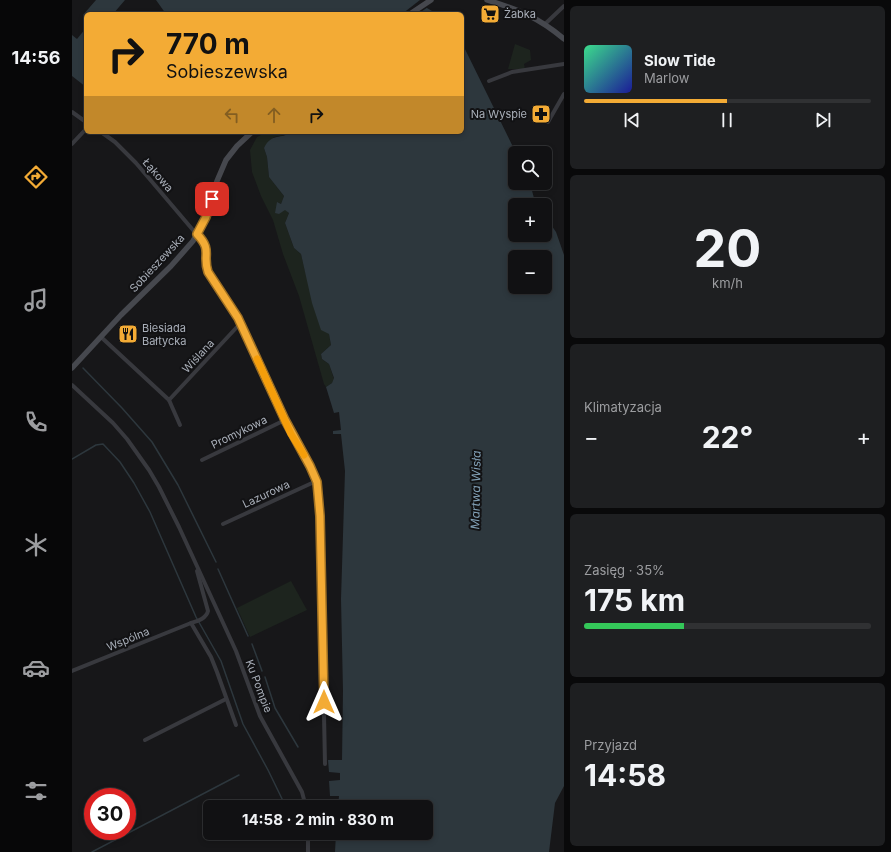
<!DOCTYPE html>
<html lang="pl">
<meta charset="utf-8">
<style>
body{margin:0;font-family:Inter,sans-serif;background:#1e1f21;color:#f1f3f6;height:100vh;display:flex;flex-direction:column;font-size:15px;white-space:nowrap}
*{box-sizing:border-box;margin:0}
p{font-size:13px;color:#9c9da0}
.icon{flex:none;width:22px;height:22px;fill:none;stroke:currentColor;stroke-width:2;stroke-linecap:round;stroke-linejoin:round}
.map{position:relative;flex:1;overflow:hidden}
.sheet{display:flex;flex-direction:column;gap:6px;padding:6px;background:#09090a;width:327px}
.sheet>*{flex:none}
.banner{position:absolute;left:12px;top:12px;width:380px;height:122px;border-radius:6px;box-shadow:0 2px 6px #0003,0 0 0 1px #303133;background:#f3ab35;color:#111;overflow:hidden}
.controls{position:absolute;left:436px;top:146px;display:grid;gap:8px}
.controls a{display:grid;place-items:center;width:44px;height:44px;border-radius:6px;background:#111113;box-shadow:0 2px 6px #0003,0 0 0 1px #303133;font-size:20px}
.speed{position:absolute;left:12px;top:788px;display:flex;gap:8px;font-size:20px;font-weight:700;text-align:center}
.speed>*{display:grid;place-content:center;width:52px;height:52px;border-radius:50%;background:#111113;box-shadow:0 2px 6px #0003,0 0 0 1px #303133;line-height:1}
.speed .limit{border:6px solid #d22;background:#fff;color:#111}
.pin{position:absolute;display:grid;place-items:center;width:34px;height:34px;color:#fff;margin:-17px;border-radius:8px;box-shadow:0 2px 6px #0006}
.me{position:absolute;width:44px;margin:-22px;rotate:0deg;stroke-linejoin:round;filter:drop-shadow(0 0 3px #0008)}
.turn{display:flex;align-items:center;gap:14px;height:84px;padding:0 16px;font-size:18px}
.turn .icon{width:52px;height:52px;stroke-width:2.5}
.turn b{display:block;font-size:28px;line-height:34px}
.lanes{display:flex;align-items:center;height:38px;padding:0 16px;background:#0003;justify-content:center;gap:20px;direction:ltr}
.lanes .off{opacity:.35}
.big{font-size:30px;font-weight:700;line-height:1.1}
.sheet .card{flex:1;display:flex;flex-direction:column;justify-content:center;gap:6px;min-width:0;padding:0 14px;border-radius:6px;background:#1e1f21}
.sheet .dial{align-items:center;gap:0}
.dial b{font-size:52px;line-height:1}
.song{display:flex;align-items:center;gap:12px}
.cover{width:48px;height:48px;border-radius:6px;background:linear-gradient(135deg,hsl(150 70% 55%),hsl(240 70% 35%))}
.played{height:4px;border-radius:2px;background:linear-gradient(90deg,#f3ab35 50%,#303133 50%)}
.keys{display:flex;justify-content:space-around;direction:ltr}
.heat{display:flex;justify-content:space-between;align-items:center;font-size:22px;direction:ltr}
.charge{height:6px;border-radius:3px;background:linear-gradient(90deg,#34c759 35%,#303133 0)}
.trip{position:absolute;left:131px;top:800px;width:230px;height:40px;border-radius:6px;background:#111113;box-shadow:0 2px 6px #0003,0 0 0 1px #303133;font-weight:700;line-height:40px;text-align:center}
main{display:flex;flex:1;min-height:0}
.tab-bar{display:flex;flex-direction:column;width:72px;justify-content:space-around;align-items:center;background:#070708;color:#9c9da0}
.tab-bar .icon{width:28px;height:28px}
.tab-bar .on{color:#f3ab35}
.tab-bar b{font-size:18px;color:#f1f3f6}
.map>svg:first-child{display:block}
.green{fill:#1d241e}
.water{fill:#2d373d;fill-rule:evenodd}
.pier{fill:#171719}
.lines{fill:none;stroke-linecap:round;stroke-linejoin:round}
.stream{stroke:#2d373d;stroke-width:1.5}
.street{stroke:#38393e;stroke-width:4}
.secondary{stroke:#46484e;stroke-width:5.5}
.route-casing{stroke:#9e6f22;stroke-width:10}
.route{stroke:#f3ab35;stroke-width:7}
.slow{stroke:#f59e0b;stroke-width:7}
.labels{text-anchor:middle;stroke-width:4;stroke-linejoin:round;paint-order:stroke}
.poi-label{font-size:11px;fill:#a9afb9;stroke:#121214;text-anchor:start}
.street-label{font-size:11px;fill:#a9afb9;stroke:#121214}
.water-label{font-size:12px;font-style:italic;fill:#809eb4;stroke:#121214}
</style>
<main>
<nav class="tab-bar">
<b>14:56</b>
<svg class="icon on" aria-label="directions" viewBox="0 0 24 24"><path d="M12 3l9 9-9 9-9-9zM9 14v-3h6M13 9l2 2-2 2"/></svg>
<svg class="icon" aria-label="music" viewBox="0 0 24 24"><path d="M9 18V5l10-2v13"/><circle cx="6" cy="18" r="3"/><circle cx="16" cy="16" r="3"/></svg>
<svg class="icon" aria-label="phone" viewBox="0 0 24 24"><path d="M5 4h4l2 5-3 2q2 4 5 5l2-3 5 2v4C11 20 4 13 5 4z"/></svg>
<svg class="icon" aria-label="climate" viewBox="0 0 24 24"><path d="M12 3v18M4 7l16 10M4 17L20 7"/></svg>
<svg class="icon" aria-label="car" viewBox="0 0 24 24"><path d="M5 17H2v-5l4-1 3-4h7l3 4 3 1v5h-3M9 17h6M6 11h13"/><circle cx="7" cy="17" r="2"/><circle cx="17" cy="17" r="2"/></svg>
<svg class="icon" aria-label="filters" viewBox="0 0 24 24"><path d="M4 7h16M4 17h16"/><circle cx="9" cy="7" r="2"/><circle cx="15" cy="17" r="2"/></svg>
</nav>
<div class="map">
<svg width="492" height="852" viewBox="0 0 492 852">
<rect width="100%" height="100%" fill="#171719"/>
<g class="green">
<polygon points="443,44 458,50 459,60 452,64 453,69 436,69"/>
<polygon points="195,132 219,132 213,135 202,137 192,148 195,157 197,177 212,196 209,204 206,202 217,213 213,223 222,248 229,254 233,271 257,334 259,345 249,354 250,359 257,364 262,379 260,383 254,387 252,384 227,296 211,254 201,220 189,196 180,172 178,150 185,137"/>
<polygon points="219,581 235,610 178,637 165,608"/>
</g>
<g class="water">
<polygon points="24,0 53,0 41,14 14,14 14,17 11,15"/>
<polygon points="84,0 348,0 355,8 365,14 94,14"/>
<polygon points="14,28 14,87 0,76 0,35 5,39"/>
<path d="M390,43L444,153H443V183H458L463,202L465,205H443V235H473V216L484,232L492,255V786L483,803L477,852H263L264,833H354V807H266L267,796H258L257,781L268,780V773L257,772L256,760H270L271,691L269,599L273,471L269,434H261V431L269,430L267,412L262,413L254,387L260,383L262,378L257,364L250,359L249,354L259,345L257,334L249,330L240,303L229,254L222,248L213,223L217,213L213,210L207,214L203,213L205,202L209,204L212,196L197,177L195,157L192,148C200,132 209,140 219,132H390ZM443,257H473V287H443Z"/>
</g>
<polygon class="pier" points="348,0 351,0 356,7 346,14 330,14"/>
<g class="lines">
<g class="stream">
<polyline points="11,368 50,408 80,442 106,485 144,562"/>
<polyline points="0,459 24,445 31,444 48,462 62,483 78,512 124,617 149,661 171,724 196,770 214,807"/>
<polyline points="146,569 176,636"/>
<polyline points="180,644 190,671"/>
<polyline points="193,677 203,708 226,747"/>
<polyline points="20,852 167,775"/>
</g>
<g class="street">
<polyline points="473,24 492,6"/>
<polyline points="417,81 440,72 492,64"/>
<polyline points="0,112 14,122"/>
<polyline points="476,122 492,94"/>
<path d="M29,132L43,142L64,163L132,243C137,252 133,262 136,272L166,318L219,434L238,466L246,486L248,516L253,764"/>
<polyline points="0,144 14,129"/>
<polyline points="29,337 97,400 165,327 170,325"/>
<polyline points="0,385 41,423 55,439 77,470 87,487 107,527 164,651 188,716 230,792 234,807"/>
<polyline points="97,400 108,425"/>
<polyline points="130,460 213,420"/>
<polyline points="151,524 240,483 245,483"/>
<path d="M125,571L136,611C134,619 125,621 119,623L139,657L145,672L164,725"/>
<polyline points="0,671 119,623"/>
<polyline points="73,740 154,699"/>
<polyline points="236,833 236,852"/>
</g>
<g class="secondary">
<path d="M415,0C447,10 466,17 492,39"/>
<polyline points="338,14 359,0"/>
<polyline points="0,368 49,315 99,266 121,241 134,217 145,181 154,160 165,146 180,132"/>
</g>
</g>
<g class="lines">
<defs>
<path id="route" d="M140,199L134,217L125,234C141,251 130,254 136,272L166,318L213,420L238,466L245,482L248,516L252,702"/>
</defs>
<use href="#route" class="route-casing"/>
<use href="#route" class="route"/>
<polyline class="slow" points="185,359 219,434 232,455"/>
</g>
<defs>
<symbol id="supermarket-square" viewBox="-11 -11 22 22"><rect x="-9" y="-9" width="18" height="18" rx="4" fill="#f3ab35" stroke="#121214"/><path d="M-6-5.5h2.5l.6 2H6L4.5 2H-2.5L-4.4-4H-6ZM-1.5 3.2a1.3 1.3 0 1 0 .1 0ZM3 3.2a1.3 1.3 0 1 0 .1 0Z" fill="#111"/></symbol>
<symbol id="pharmacy-square" viewBox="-11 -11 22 22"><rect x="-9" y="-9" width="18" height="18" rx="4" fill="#f3ab35" stroke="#121214"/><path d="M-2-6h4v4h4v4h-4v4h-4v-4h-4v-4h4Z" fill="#111"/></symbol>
<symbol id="restaurant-square" viewBox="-11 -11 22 22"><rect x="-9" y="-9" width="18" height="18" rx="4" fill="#f3ab35" stroke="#121214"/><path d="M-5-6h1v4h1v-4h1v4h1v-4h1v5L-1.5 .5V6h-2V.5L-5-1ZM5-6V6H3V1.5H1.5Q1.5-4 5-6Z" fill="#111"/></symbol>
</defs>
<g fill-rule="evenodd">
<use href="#supermarket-square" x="407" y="3" width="22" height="22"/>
<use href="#pharmacy-square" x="458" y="103" width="22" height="22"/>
<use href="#restaurant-square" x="45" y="323" width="22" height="22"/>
</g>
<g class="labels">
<g class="poi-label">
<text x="432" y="18">Żabka</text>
<text x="455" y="118" text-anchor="end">Na Wyspie</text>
<text x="70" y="332">Biesiada<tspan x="70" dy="13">Bałtycka</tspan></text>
</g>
<g class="street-label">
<text transform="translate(86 175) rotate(49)" y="4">Łąkowa</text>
<text transform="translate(85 263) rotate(-47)" y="4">Sobieszewska</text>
<text transform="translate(126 356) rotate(-47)" y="4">Wiślana</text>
<text transform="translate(167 432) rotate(-26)" y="4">Promykowa</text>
<text transform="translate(194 494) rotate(-25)" y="4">Lazurowa</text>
<text transform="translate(56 639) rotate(-22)" y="4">Wspólna</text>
<text transform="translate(187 686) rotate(69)" y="4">Ku Pompie</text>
</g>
<g class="water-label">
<text transform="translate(404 490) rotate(-89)" y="4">Martwa Wisła</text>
</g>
</g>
</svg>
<div class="controls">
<a><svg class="icon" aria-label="search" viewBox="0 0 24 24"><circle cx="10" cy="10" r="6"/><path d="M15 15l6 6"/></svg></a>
<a>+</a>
<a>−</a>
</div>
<div class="speed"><div class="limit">30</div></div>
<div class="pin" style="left:140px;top:199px;background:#d93025"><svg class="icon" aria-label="arrive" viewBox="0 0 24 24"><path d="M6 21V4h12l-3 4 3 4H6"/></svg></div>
<svg class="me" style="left:252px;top:702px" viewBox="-20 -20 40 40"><path d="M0-17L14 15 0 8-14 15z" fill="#f3ab35" stroke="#fff" stroke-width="4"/></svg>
<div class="trip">14:58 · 2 min · 830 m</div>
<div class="banner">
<div class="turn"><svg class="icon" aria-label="right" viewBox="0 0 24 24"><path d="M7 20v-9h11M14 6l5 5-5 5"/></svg><div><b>770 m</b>Sobieszewska</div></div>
<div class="lanes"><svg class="icon off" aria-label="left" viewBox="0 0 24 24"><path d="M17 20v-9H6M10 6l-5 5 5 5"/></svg><svg class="icon off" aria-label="ahead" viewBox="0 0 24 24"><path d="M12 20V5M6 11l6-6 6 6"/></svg><svg class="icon" aria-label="right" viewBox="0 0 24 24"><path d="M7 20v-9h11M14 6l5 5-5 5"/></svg></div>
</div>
</div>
<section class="sheet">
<div class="card">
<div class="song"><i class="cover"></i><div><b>Slow Tide</b><p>Marlow</p></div></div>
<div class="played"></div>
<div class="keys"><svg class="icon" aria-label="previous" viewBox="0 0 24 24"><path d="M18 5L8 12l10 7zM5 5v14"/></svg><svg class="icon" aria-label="pause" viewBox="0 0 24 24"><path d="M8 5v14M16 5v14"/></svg><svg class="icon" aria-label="next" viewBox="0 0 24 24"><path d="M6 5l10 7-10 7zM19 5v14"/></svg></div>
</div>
<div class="card dial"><b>20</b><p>km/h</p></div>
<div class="card"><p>Klimatyzacja</p>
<div class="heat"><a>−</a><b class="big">22°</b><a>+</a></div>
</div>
<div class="card"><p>Zasięg · 35%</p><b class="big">175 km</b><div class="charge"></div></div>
<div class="card"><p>Przyjazd</p><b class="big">14:58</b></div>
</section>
</main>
